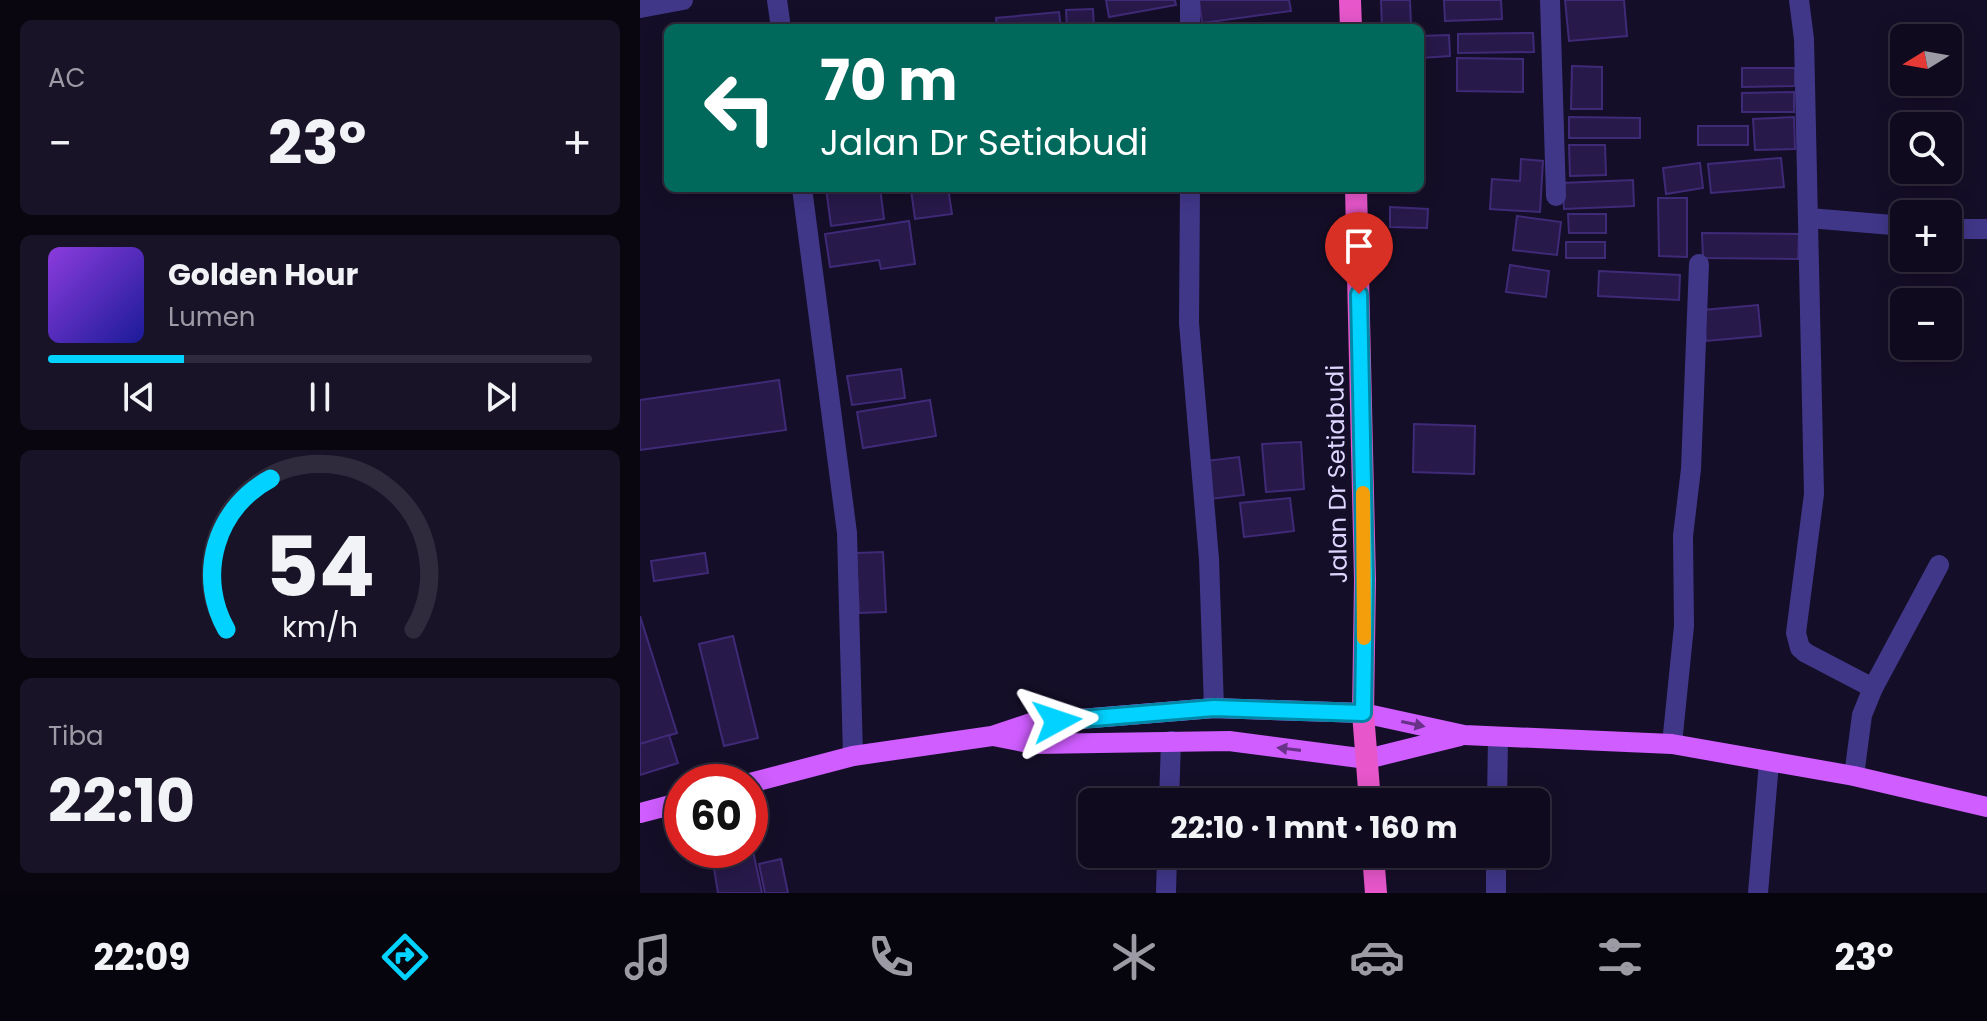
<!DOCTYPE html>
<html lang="id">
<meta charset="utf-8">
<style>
body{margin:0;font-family:Poppins,sans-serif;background:#191327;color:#f1f3f6;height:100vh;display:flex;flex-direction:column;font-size:30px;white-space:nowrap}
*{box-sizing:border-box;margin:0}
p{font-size:26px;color:#9c9aa4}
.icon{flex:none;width:44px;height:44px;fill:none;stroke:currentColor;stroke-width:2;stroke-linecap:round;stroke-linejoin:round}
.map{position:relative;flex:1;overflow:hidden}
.side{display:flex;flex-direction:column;gap:20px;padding:20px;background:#090610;width:640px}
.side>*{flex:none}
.top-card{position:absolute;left:24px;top:24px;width:760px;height:168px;border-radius:12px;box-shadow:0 4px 20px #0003,0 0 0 2px #302b3c;background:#00695c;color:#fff;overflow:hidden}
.needle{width:52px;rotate:259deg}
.tools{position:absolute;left:1250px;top:24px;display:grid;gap:16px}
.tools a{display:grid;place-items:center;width:72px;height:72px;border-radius:12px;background:#100a1e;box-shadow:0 4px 20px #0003,0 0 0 2px #302b3c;font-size:40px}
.speed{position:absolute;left:24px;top:764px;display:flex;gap:16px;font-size:40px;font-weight:700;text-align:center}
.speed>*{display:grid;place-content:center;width:104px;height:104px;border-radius:50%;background:#100a1e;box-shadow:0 4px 20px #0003,0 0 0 2px #302b3c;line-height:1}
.speed .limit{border:12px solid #d22;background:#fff;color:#111}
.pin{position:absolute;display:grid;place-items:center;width:68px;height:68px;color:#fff;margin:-82px -34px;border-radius:50% 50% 50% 0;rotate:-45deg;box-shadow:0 0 8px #0007}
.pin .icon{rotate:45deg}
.me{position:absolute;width:88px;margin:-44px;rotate:85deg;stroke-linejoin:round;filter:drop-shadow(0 0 6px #0008)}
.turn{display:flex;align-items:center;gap:28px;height:168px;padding:0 24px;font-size:36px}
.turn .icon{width:104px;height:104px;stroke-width:2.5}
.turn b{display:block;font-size:56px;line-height:68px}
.big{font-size:60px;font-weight:700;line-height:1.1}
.side .card{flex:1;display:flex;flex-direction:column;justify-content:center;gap:12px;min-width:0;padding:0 28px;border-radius:12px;background:#191327}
.side .dial{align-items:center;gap:0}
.dial svg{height:208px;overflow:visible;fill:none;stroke:#302b3c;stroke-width:7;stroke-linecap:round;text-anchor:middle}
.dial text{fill:#f1f3f6;stroke:none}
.song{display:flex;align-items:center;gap:24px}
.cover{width:96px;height:96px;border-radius:12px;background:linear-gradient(135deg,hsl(270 70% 55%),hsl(240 70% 35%))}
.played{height:8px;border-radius:4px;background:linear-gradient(90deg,#02d2ff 25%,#302b3c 25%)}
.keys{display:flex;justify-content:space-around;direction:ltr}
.heat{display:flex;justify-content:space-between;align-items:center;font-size:44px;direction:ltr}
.trip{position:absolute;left:438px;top:788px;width:472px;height:80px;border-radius:12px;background:#100a1e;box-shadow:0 4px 20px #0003,0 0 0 2px #302b3c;font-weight:700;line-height:80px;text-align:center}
.menu{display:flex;height:128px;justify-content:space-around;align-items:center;background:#06040c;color:#9c9aa4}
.menu .icon{width:56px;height:56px}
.menu .selected{color:#02d2ff}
.menu b{font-size:36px;color:#f1f3f6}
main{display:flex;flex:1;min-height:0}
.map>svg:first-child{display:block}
.building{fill:#27194a;stroke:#3f2a77;stroke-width:2}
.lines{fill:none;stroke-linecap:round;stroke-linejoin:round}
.minor{stroke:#413789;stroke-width:20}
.tertiary{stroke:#413789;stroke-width:20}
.primary{stroke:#cf5dff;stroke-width:20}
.trunk{stroke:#e757cb;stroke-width:22}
.oneway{fill:#693289}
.route-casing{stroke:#0188a6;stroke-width:20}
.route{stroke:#02d2ff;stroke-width:14}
.slow{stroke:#f59e0b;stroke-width:14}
.labels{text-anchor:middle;stroke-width:8;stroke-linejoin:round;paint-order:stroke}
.street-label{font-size:24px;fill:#ddd6ff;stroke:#150e28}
</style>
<main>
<section class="side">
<div class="card"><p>AC</p>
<div class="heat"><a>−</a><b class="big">23°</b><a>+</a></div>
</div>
<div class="card">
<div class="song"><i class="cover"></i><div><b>Golden Hour</b><p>Lumen</p></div></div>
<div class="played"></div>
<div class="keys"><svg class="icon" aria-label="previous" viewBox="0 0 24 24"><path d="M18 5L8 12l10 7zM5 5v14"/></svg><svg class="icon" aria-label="pause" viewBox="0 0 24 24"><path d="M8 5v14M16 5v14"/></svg><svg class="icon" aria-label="next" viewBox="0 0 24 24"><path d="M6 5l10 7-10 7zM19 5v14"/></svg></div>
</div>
<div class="card dial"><svg viewBox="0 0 100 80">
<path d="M14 69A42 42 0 1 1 86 69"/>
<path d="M14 69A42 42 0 0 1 31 11" stroke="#02d2ff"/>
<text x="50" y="56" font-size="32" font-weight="700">54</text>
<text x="50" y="72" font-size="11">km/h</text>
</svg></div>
<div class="card"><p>Tiba</p><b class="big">22:10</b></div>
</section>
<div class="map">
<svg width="1347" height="893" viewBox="0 0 1347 893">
<rect width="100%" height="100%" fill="#150e28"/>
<g class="building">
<polygon points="466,0 535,0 536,5 469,17"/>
<polygon points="559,0 649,0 651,11 562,23"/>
<polygon points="741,0 770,0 771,26 742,28"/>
<polygon points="804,0 861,0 862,19 805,21"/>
<polygon points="925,0 984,0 987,36 929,41"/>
<polygon points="453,9 454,28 427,28 426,10"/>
<polygon points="419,12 421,28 357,28 356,18"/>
<polygon points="893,33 894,52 818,53 818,34"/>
<polygon points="809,35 810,56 780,58 780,36"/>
<polygon points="817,58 883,59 883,92 817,91"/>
<polygon points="932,66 962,67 962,109 931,109"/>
<polygon points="1102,68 1155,68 1155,86 1102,87"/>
<polygon points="1154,92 1154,112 1102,112 1102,93"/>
<polygon points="929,117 1000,118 1000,138 929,138"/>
<polygon points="1154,117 1155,149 1115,150 1113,119"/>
<rect x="1058" y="126" width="50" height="19"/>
<polygon points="929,145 965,145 966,175 930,176"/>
<polygon points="1141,158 1144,187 1071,193 1068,164"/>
<polygon points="881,159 903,161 900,212 850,209 852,179 880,181"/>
<polygon points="1060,163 1063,188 1026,194 1023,168"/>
<polygon points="993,180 994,206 924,209 922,183"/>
<polygon points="186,188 240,188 244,219 191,226"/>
<polygon points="257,188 308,188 312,214 275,219 271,190 257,192"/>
<polygon points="1018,198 1047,198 1047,257 1019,256"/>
<polygon points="750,207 788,209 787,228 750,227"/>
<polygon points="928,214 966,214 966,233 929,233"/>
<polygon points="877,216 921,222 917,255 873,250"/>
<polygon points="269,221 275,264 241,269 239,260 190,267 185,234"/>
<polygon points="1062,233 1159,234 1158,259 1063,258"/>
<rect x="926" y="242" width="39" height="16"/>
<polygon points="870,265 909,271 906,297 866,292"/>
<polygon points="959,271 1040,275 1039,300 958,296"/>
<polygon points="1118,305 1121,336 1066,341 1063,310"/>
<polygon points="261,369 265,398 212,405 207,376"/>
<polygon points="139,380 146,430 0,450 0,400"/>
<polygon points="290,400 296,436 223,448 217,412"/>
<polygon points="774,424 835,426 834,474 773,472"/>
<polygon points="661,442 664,489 626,492 622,444"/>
<polygon points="599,457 604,495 570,499 565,461"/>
<polygon points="650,498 654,531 604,537 600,503"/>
<polygon points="243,552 246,612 219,613 216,553"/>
<polygon points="65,553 68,573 14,581 11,561"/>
<polygon points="0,616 37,733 0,744"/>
<polygon points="93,636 118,738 84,746 59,644"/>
<polygon points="29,735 38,763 0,775 0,744"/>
<polygon points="110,837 122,893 78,893 71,850 110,850"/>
<polygon points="141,859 148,893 125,893 119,864"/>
</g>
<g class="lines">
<g class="minor">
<polyline points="137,0 141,28"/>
<polyline points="910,0 916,196"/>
<polyline points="1159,0 1164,39 1174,494 1156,633 1160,648 1166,653 1233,688"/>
<polyline points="550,28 550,0"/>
<polyline points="162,188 207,533 213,756"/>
<polyline points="550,188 549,323 569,559 574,708"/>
<polyline points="1169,218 1264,226"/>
<polyline points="1308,229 1347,229"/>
<polyline points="1032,744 1044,626 1043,536 1051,469 1059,264"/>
<polyline points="1214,776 1222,715 1233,688 1299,565"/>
<polyline points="529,802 531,741"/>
<polyline points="857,802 858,737"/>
<polyline points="526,893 527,854"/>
<polyline points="856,893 856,854"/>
<polyline points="1118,893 1129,762"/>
</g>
<polyline class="tertiary" points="0,8 43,0"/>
<g class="primary">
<polyline points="353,736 394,744 589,741 727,759 820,736"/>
<polyline points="110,783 213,756 352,736 391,723 574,708 723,713 824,735 1032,744 1214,776 1347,807"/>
<polyline points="0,813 42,802"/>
</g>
<g class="trunk">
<polyline points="710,0 711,28"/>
<polyline points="716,188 725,580 723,713 730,802"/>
<polyline points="733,854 736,893"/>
</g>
</g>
<defs><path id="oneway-solid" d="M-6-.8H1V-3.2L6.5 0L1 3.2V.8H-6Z" transform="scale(2)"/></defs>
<g class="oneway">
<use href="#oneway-solid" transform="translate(773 724) rotate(12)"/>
<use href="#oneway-solid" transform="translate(649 749) rotate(-173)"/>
</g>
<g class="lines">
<defs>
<polyline id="route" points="417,721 574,708 723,713 725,580 719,294"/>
</defs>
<use href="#route" class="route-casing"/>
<use href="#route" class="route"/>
<polyline class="slow" points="723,493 724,638"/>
</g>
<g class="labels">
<g class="street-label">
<text transform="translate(697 474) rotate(-91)" y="8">Jalan Dr Setiabudi</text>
</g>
</g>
</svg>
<div class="tools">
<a><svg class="needle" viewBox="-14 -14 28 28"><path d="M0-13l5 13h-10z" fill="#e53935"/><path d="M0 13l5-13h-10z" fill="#9c9aa4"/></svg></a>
<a><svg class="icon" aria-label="search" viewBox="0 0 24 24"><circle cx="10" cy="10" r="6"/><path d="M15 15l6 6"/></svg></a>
<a>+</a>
<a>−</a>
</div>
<div class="speed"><div class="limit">60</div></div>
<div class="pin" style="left:719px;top:294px;background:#d93025"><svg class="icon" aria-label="arrive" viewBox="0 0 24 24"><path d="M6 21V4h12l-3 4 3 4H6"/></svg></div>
<svg class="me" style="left:417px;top:721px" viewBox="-20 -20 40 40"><path d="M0-17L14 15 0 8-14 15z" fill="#02d2ff" stroke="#fff" stroke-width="4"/></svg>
<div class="trip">22:10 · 1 mnt · 160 m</div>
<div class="top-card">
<div class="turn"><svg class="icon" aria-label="left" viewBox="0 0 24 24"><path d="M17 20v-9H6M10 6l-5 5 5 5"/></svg><div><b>70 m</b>Jalan Dr Setiabudi</div></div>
</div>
</div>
</main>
<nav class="menu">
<b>22:09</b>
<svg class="icon selected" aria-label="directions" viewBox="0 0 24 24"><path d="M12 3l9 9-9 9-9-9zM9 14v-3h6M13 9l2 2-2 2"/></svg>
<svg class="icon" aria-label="music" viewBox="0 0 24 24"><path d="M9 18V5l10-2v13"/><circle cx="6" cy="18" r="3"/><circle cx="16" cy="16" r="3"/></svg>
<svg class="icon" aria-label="phone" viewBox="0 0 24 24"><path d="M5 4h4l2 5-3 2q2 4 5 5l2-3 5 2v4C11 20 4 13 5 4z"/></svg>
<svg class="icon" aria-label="climate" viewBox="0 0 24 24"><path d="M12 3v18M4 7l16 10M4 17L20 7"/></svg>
<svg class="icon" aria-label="car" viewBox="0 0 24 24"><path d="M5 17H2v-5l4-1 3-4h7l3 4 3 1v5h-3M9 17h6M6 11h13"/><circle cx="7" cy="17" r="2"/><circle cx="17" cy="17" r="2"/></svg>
<svg class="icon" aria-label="filters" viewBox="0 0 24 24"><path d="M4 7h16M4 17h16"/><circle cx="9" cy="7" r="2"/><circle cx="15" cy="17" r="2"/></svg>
<b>23°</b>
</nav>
